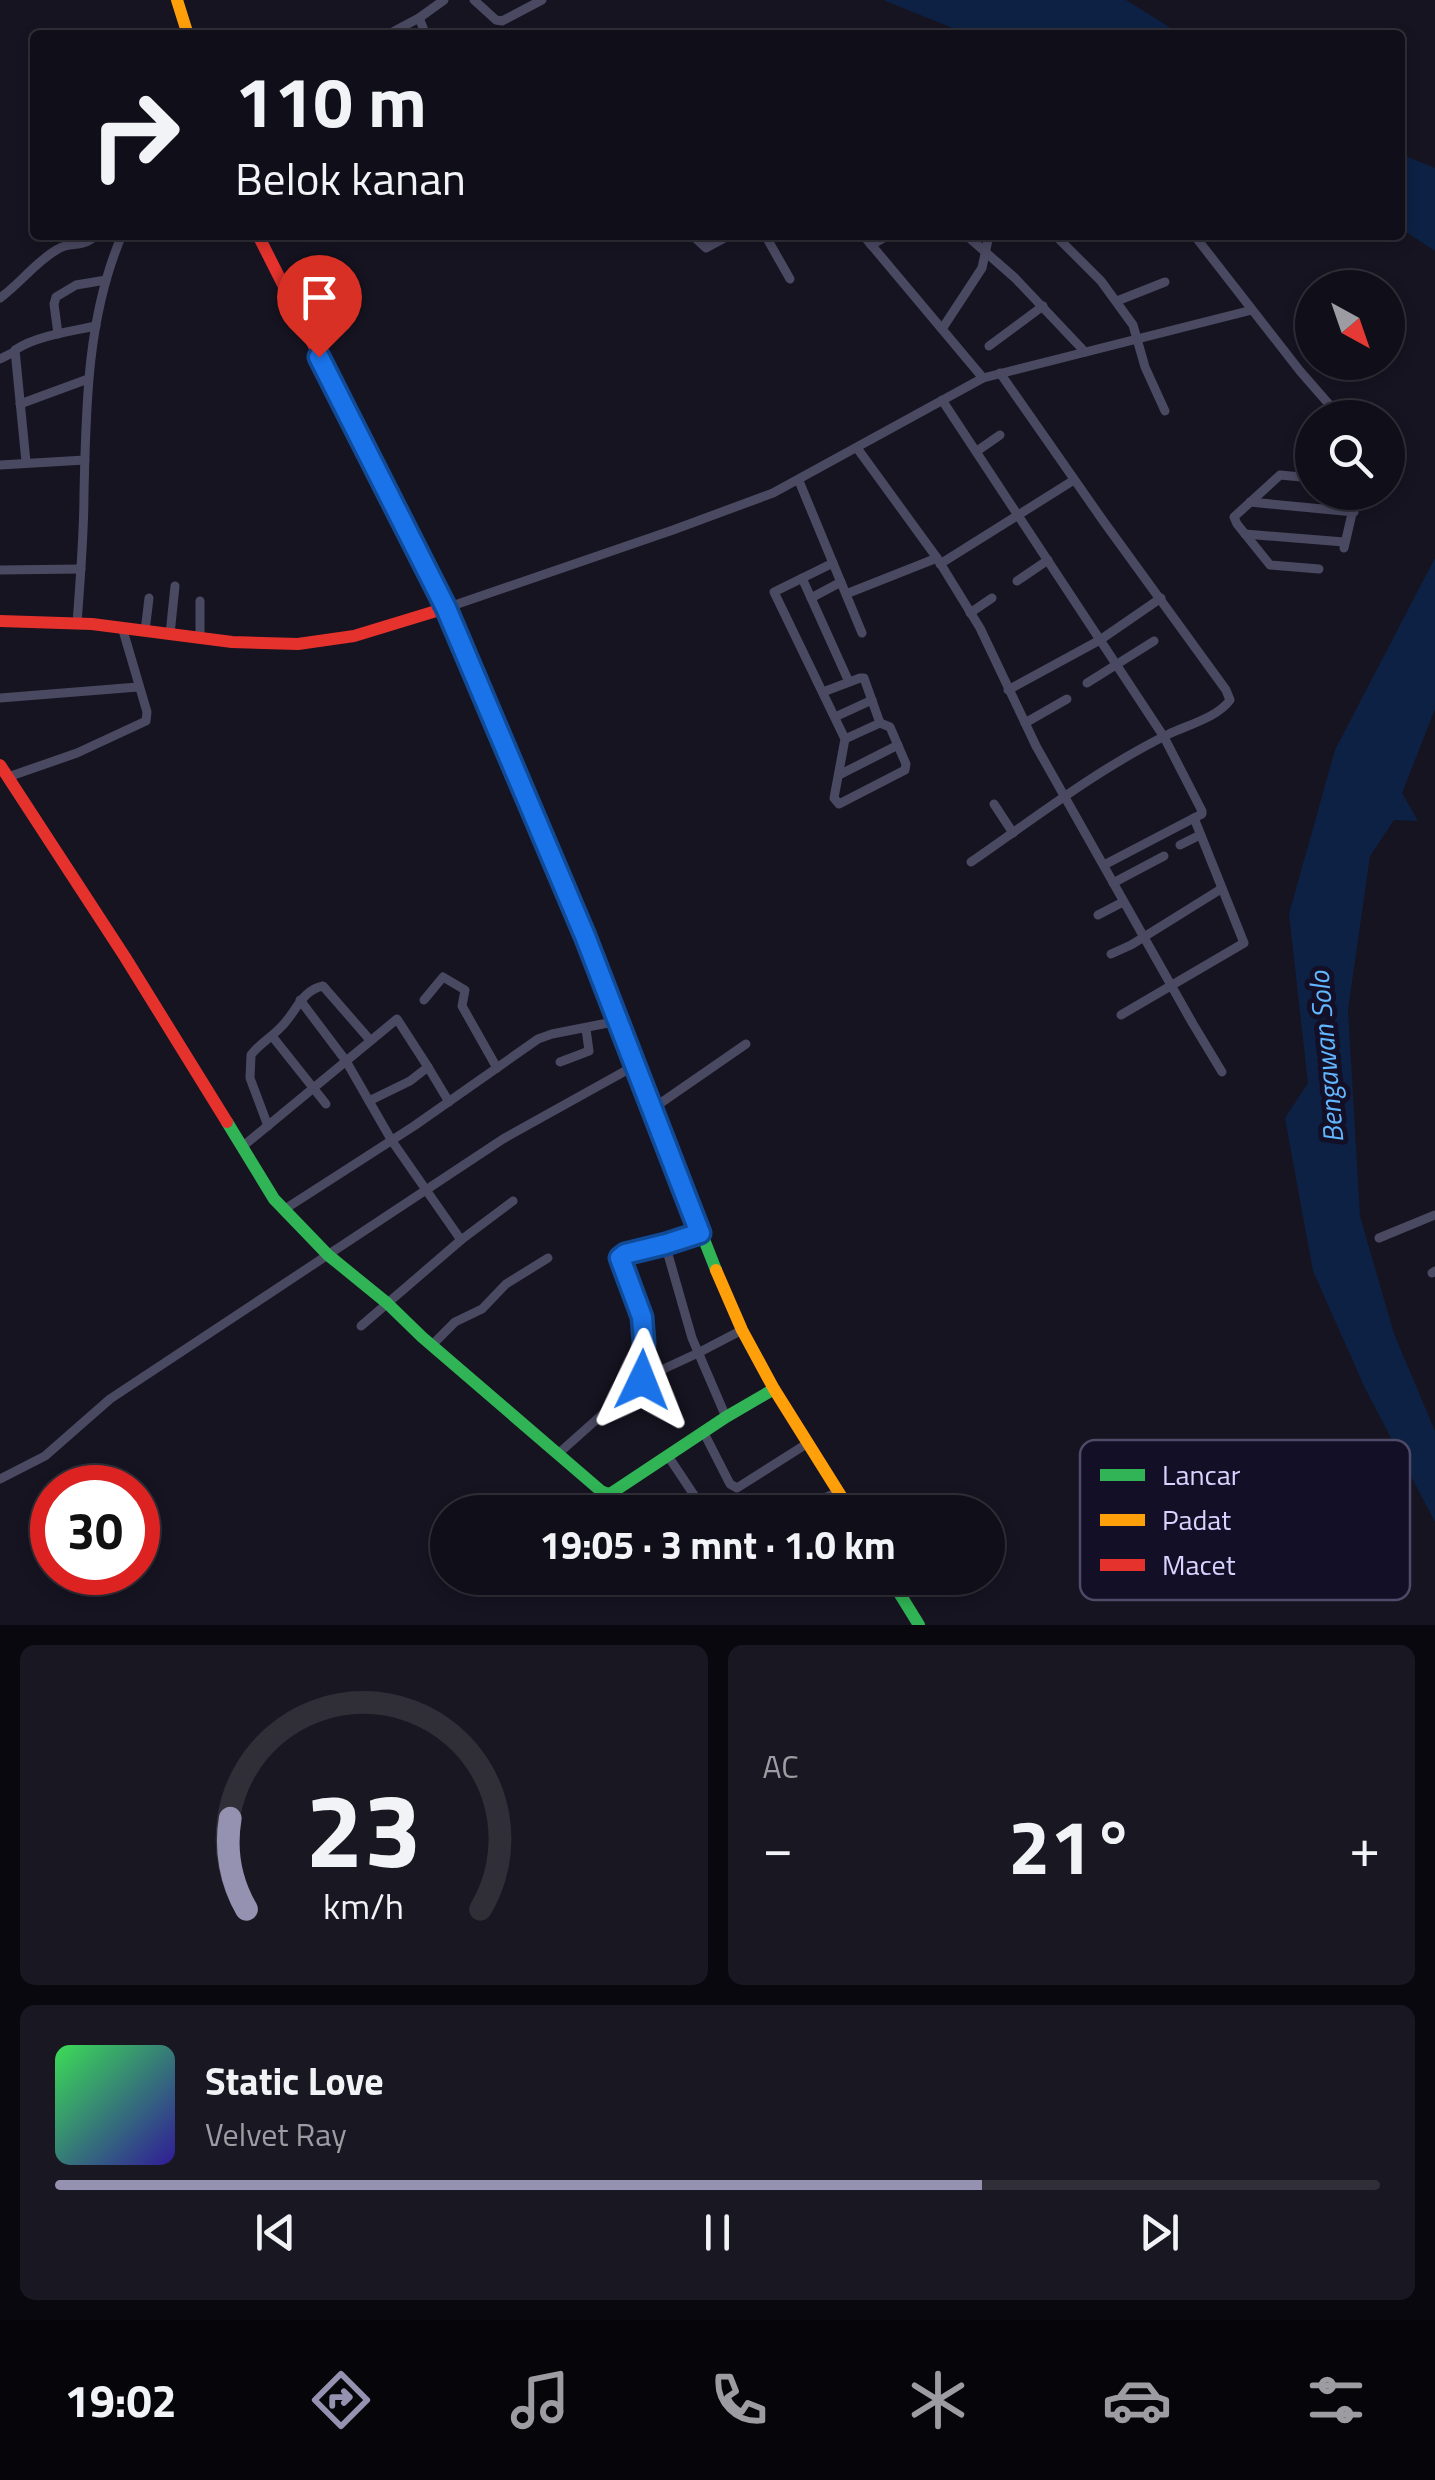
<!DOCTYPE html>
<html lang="id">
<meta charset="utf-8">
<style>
body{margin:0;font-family:"Titillium Web",sans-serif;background:#191822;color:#f1f3f6;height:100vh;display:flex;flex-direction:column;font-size:38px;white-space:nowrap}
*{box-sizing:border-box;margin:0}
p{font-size:32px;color:#9c9ca2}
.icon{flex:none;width:55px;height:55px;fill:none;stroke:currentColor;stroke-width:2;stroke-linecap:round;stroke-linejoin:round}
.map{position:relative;height:1625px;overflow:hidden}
.panel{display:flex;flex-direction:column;gap:20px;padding:20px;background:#09080e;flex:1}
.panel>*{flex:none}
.hud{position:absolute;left:30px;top:30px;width:1375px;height:210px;border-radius:10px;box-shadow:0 5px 15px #0003,0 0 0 2px #302f38;background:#100f19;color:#f1f3f6;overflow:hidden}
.needle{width:65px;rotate:140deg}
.controls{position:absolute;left:1295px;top:270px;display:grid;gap:20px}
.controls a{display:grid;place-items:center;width:110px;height:110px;border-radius:50%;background:#100f19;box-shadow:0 5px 15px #0003,0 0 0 2px #302f38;font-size:50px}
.speed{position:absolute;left:30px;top:1465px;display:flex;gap:20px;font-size:50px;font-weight:700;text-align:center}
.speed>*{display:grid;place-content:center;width:130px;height:130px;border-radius:50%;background:#100f19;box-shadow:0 5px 15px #0003,0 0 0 2px #302f38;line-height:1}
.speed .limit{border:15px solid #d22;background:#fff;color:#111}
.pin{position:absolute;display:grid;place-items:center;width:85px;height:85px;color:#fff;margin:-102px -42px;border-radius:50% 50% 50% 0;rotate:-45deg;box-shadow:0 0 10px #0007}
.pin .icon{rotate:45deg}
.me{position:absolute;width:110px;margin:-55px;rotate:2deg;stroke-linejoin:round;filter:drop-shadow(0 0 8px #0008)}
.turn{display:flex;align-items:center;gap:35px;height:210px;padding:0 40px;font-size:45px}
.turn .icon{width:130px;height:130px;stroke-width:2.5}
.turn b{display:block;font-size:70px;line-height:85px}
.big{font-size:75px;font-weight:700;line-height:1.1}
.panel .tile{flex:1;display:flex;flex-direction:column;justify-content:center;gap:15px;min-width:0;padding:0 35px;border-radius:15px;background:#191822}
.panel .dial{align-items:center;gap:0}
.dial svg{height:260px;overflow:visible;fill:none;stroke:#302f38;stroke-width:7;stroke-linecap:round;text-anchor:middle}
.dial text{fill:#f1f3f6;stroke:none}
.song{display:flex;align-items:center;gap:30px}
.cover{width:120px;height:120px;border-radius:15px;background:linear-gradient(135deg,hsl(130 70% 55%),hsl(250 70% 35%))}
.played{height:10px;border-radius:5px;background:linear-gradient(90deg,#9591b1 70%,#302f38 70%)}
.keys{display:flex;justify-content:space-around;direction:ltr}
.heat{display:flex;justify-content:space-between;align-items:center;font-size:55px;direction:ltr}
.panel .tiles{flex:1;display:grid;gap:20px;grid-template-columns:1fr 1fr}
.tile:last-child{grid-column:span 2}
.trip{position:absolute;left:430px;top:1495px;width:575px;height:100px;border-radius:50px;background:#100f19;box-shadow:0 5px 15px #0003,0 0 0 2px #302f38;font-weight:700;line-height:100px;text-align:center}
.tabs{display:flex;height:160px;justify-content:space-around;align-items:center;background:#06060a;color:#9c9ca2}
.tabs .icon{width:70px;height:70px}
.tabs .selected{color:#9591b1}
.tabs b{font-size:45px;color:#f1f3f6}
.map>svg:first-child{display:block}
.water{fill:#0d2144}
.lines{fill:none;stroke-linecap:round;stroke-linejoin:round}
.street{stroke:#4a4962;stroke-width:9}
.fast{stroke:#30b455;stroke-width:12}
.slow{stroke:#ff9f0a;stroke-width:12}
.jam{stroke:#e5322d;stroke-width:12}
.route-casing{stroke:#114b97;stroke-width:25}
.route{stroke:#1a73e8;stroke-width:18}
.labels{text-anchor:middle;stroke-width:10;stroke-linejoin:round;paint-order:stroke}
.water-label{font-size:28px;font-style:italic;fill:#62b6ff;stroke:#130f26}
.key{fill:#130f26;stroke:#4e4a67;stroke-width:2.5}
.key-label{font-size:28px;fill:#d9d4ff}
</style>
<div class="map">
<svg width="1435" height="1625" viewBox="0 0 1435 1625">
<rect width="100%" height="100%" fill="#161421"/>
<g class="water">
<polygon points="883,0 1126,0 1182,35 970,35"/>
<polygon points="1400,154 1435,168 1435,251 1400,228"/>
<polygon points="1435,558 1435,709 1402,793 1418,821 1394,820 1370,856 1348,1010 1360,1216 1394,1334 1435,1431 1435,1522 1365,1388 1313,1271 1285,1118 1308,1083 1289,914 1335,750"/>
</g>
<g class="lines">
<g class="street">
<polyline points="474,0 496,20 502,21 542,0"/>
<polyline points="419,18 426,35"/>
<polyline points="387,35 419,18 444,0"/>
<polyline points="692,235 706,248 730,235"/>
<polyline points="765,235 790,279"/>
<polyline points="863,235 983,378"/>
<polyline points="966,235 1015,278 1085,352"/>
<polyline points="1055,235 1101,281 1133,325 1145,367 1165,411"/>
<polyline points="1194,235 1300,371 1341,418"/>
<polyline points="871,245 889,235"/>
<path d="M0,298C22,282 35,262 58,249C72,240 79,250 97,235"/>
<polyline points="1117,301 1165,282"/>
<polyline points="942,329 982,268 988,240 992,235"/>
<polyline points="58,334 54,304 56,297 76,285 106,280"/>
<polyline points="989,346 1043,306"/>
<polyline points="0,359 14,352"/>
<polyline points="942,400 1164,737 1202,811 1202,814 1194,818 1104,865"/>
<polyline points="20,404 88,379"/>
<polyline points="857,448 937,558 980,628 1036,746 1193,1024 1222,1072"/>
<polyline points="977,451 1000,435"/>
<path d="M26,462L15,350C35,336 72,331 96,326"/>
<polyline points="0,465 85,460"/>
<polyline points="1312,478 1280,475 1234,517 1237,524 1270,565 1319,569"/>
<polyline points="799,481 862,633"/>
<polyline points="1250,502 1354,512"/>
<polyline points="1245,534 1344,542"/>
<polyline points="1344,548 1357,492"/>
<polyline points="833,563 774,592 845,739 834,798 839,804 905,770 906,764 890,727 880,723 845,739"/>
<polyline points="940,564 1074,480"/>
<polyline points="0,570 81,569"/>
<polyline points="802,578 849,682"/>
<polyline points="1017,581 1048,560"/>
<polyline points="846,594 937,558"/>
<polyline points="811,598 841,582"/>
<polyline points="200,601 200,637"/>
<polyline points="446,608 673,530 773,493 983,378 1252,310"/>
<polyline points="970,613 992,598"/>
<path d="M77,624C80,580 84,536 84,493C86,406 87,316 122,235"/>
<polyline points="145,631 149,598"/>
<polyline points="170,634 175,586"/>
<polyline points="1087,683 1154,641"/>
<polyline points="1008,690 1100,640 1161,598"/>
<polyline points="823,692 860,678 864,678 880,723"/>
<polyline points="0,698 138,687"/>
<polyline points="835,717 872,700"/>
<polyline points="1025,723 1067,699"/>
<polyline points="839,775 898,745"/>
<polyline points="8,777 77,753 146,721 147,712 122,627"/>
<polyline points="994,804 1013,833"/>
<polyline points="1180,845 1200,835"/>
<path d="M971,862C1035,818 1099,768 1169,734C1188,725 1218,717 1230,700L1226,690L1104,522L1000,373"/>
<polyline points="1113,883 1164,856"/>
<polyline points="1098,915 1123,902"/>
<polyline points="1111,954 1131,945 1221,889"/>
<polyline points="300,1000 346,1061 392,1141 461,1240"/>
<polyline points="424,1000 443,977 465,990 462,1006 497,1068"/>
<polyline points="1121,1015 1244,943 1194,818"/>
<polyline points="272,1036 326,1104"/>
<polyline points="560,1062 589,1051 586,1029"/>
<polyline points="428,1067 449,1102"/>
<polyline points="652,1109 746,1044"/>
<path d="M268,1126L250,1078L251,1055C259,1044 272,1037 282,1026C296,1012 302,990 323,986L370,1040"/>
<polyline points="242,1147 397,1019 428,1067 410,1081 369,1101"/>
<polyline points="285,1209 414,1126 538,1039 552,1034 618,1021"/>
<polyline points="1379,1238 1435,1215"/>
<polyline points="665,1244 692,1338 726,1417"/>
<polyline points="1432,1273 1435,1271"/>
<polyline points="361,1326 461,1240 513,1201"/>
<polyline points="432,1345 455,1322 482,1309 506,1284 548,1258"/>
<polyline points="642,1379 644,1342 641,1317 620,1259 625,1254 665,1244 700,1233"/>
<polyline points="704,1433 730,1484 737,1488 808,1443"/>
<polyline points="559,1453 642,1379 698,1353 742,1330"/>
<polyline points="668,1456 700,1504"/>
<polyline points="0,1479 45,1456 110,1399 503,1139 636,1065"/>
<polyline points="608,1494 626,1512"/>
<polyline points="790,1512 839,1492"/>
</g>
<g class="fast">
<polyline points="542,834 585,936 716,1270"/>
<polyline points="227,1122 274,1199 328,1255 387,1303 422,1337 601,1491 608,1494 613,1492 726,1417 774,1389"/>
<polyline points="890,1578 919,1625"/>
</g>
<g class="slow">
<polyline points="177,0 188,35"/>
<polyline points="716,1270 742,1330 774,1389 851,1512"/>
</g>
<g class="jam">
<polyline points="258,235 446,608 542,834"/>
<polyline points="0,621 92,624 232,642 298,644 354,636 446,608"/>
<polyline points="0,765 125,957 227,1122"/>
</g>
</g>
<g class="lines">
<defs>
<polyline id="route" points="319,357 446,608 585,936 700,1233 666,1244 625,1254 620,1258 642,1317 644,1342 642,1380"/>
</defs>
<use href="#route" class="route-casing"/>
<use href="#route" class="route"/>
</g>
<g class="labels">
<g class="water-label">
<text transform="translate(1326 1057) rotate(-95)" y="10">Bengawan Solo</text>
</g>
</g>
<rect x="1080" y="1440" width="330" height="160" rx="15" class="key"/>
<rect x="1100" y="1469" width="45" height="12" fill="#30b455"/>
<rect x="1100" y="1514" width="45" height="12" fill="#ff9f0a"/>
<rect x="1100" y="1559" width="45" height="12" fill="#e5322d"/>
<g class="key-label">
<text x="1162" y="1485">Lancar</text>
<text x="1162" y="1530">Padat</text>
<text x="1162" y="1575">Macet</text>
</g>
</svg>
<div class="controls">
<a><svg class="needle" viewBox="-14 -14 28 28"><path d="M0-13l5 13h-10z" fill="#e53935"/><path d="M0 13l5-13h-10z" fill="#9c9ca2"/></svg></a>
<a><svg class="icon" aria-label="search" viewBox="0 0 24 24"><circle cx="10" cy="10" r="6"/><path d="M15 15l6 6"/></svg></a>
</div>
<div class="speed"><div class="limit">30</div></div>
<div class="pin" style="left:319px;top:357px;background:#d93025"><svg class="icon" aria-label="arrive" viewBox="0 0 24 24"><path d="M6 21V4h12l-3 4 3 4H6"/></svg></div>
<svg class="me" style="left:642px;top:1380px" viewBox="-20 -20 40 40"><path d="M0-17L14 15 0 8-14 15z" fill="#1a73e8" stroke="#fff" stroke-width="4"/></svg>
<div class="trip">19:05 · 3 mnt · 1.0 km</div>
<div class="hud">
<div class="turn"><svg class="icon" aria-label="right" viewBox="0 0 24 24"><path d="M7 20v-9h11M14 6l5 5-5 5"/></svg><div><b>110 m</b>Belok kanan</div></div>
</div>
</div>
<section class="panel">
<div class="tiles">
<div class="tile dial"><svg viewBox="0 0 100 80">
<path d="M14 69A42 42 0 1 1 86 69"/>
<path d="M14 69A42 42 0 0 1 9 41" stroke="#9591b1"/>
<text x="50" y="56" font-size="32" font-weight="700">23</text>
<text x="50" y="72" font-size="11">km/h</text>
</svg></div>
<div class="tile"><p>AC</p>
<div class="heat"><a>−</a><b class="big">21°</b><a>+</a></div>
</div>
<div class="tile">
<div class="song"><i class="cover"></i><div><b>Static Love</b><p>Velvet Ray</p></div></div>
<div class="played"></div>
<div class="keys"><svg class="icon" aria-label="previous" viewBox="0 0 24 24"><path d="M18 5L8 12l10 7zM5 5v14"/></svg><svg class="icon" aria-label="pause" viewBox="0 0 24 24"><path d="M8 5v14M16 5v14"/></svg><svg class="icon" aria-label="next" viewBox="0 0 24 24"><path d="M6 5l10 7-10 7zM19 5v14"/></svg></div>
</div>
</div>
</section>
<nav class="tabs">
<b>19:02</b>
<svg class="icon selected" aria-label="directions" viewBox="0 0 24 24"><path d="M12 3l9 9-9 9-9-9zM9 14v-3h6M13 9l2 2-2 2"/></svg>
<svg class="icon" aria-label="music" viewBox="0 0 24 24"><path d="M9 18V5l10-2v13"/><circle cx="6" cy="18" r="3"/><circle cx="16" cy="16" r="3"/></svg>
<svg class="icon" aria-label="phone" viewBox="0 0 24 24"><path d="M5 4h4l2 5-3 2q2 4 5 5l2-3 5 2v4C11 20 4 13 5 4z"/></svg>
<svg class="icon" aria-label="climate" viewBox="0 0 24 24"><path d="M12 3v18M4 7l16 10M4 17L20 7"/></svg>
<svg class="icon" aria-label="car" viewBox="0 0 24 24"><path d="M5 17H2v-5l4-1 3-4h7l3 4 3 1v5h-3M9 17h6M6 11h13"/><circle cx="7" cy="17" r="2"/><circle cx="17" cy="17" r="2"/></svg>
<svg class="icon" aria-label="filters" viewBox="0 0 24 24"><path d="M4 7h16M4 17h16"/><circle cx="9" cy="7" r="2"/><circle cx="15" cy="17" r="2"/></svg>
</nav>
